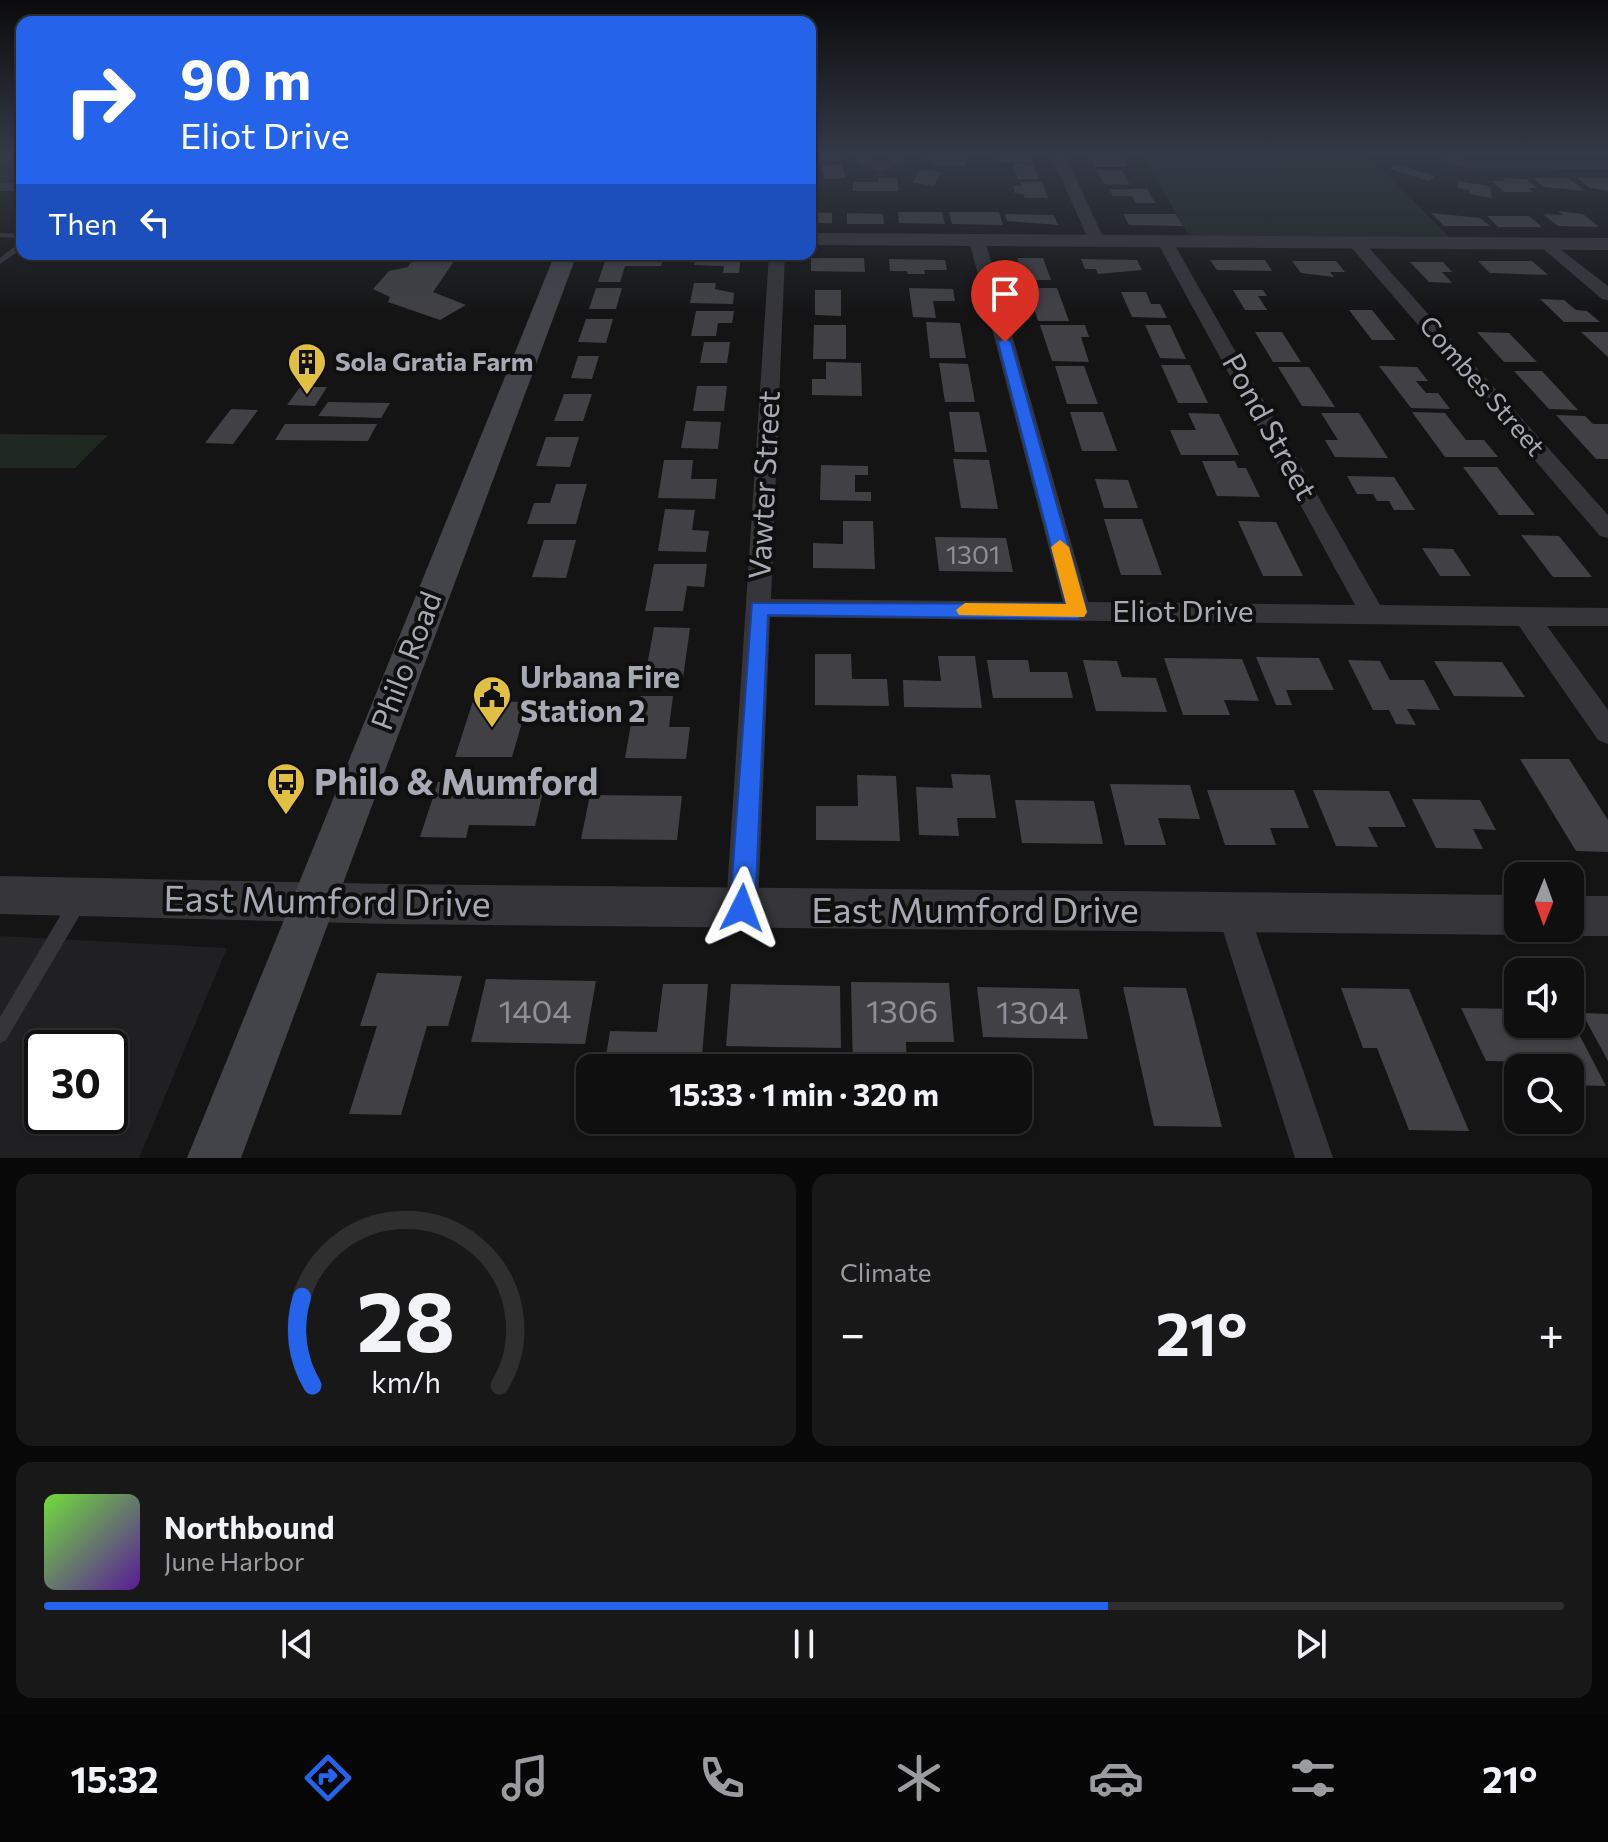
<!DOCTYPE html>
<meta charset="utf-8">
<style>
body{margin:0;font-family:Commissioner,sans-serif;background:#181819;color:#f1f3f6;height:100vh;display:flex;flex-direction:column;font-size:30px;white-space:nowrap}
*{box-sizing:border-box;margin:0}
p{font-size:26px;color:#9b9c9f}
.icon{flex:none;width:44px;height:44px;fill:none;stroke:currentColor;stroke-width:2;stroke-linecap:round;stroke-linejoin:round}
.map{position:relative;height:1158px;overflow:hidden}
.panel{display:flex;flex-direction:column;gap:16px;padding:16px;background:#080809;flex:1}
.panel>*{flex:none}
.guide{position:absolute;left:16px;top:16px;width:800px;height:244px;border-radius:16px;box-shadow:0 2px 6px #0004,0 0 0 2px #2f2f30;background:#2563eb;color:#fff;overflow:hidden}
.needle{width:52px;rotate:181deg}
.buttons{position:absolute;left:1504px;top:862px;display:grid;gap:16px}
.buttons a{display:grid;place-items:center;width:80px;height:80px;border-radius:16px;background:#0f0f10;box-shadow:0 2px 6px #0004,0 0 0 2px #2f2f30;font-size:40px}
.speed{position:absolute;left:24px;top:1030px;display:flex;gap:16px;font-size:40px;font-weight:700;text-align:center}
.speed>*{display:grid;place-content:center;width:104px;height:104px;border-radius:50%;background:#0f0f10;box-shadow:0 2px 6px #0004,0 0 0 2px #2f2f30;line-height:1}
.speed .limit{border:4px solid #111;border-radius:12px;background:#fff;color:#111}
.pin{position:absolute;display:grid;place-items:center;width:68px;height:68px;color:#fff;margin:-82px -34px;border-radius:50% 50% 50% 0;rotate:-45deg;box-shadow:0 0 8px #0007}
.pin .icon{rotate:45deg}
.me{position:absolute;width:88px;margin:-44px;rotate:3deg;stroke-linejoin:round;filter:drop-shadow(0 0 6px #0008)}
.turn{display:flex;align-items:center;gap:28px;height:168px;padding:0 32px;font-size:36px}
.turn .icon{width:104px;height:104px;stroke-width:2.5}
.turn b{display:block;font-size:56px;line-height:68px}
.then{display:flex;align-items:center;height:76px;padding:0 32px;background:#0003;gap:16px;font-size:30px}
.big{font-size:60px;font-weight:700;line-height:1.1}
.panel .widget{flex:1;display:flex;flex-direction:column;justify-content:center;gap:12px;min-width:0;padding:0 28px;border-radius:16px;background:#181819}
.panel .dial{align-items:center;gap:0}
.dial svg{height:208px;overflow:visible;fill:none;stroke:#2f2f30;stroke-width:7;stroke-linecap:round;text-anchor:middle}
.dial text{fill:#f1f3f6;stroke:none}
.song{display:flex;align-items:center;gap:24px}
.cover{width:96px;height:96px;border-radius:12px;background:linear-gradient(135deg,hsl(100 70% 55%),hsl(270 70% 35%))}
.played{height:8px;border-radius:4px;background:linear-gradient(90deg,#2563eb 70%,#2f2f30 70%)}
.keys{display:flex;justify-content:space-around;direction:ltr}
.heat{display:flex;justify-content:space-between;align-items:center;font-size:44px;direction:ltr}
.panel .tiles{flex:1;display:grid;gap:16px;grid-template-columns:1fr 1fr}
.widget:last-child{grid-column:span 2}
.trip{position:absolute;left:576px;top:1054px;width:456px;height:80px;border-radius:16px;background:#0f0f10;box-shadow:0 2px 6px #0004,0 0 0 2px #2f2f30;font-weight:700;line-height:80px;text-align:center}
.tab-bar{display:flex;height:128px;justify-content:space-around;align-items:center;background:#060606;color:#9b9c9f}
.tab-bar .icon{width:56px;height:56px}
.tab-bar .on{color:#2563eb}
.tab-bar b{font-size:36px;color:#f1f3f6}
.map>svg:first-child{display:block}
.built{fill:#202022;fill-rule:evenodd}
.green{fill:#202822}
.building{fill:#414145}
.lines{fill:none;stroke-linecap:round;stroke-linejoin:round}
.service{fill:#35353a;fill-rule:evenodd}
.minor{fill:#35353a;fill-rule:evenodd}
.tertiary{fill:#35353a;fill-rule:evenodd}
.secondary{fill:#43444a;fill-rule:evenodd}
.route{fill:#2563eb;stroke:#184099;stroke-width:2}
.slow{fill:#f59e0b}
.labels{text-anchor:middle;stroke-width:8;stroke-linejoin:round;paint-order:stroke}
.far-poi-label{font-size:26px;font-weight:bold;fill:#a7a9b4;stroke:#0f0f10;text-anchor:start}
.far-street-label{font-size:26px;fill:#a7a9b4;stroke:#0f0f10}
.number-label{font-size:26px;fill:#8e8f98}
.street-label{font-size:30px;fill:#a7a9b4;stroke:#0f0f10}
.poi-label{font-size:30px;font-weight:bold;fill:#a7a9b4;stroke:#0f0f10;text-anchor:start}
.near-number-label{font-size:32px;fill:#8e8f98}
.near-poi-label{font-size:36px;font-weight:bold;fill:#a7a9b4;stroke:#0f0f10;text-anchor:start}
.near-street-label{font-size:36px;fill:#a7a9b4;stroke:#0f0f10}
</style>
<div class="map">
<svg width="1608" height="1158" viewBox="0 0 1608 1158">
<rect width="100%" height="100%" fill="#141415"/>
<g class="built">
<polygon points="0,153 22,153 22,182 0,183"/>
<path d="M0,936L227,948L139,1158H0ZM42,1048H110V1116H42Z"/>
</g>
<g class="green">
<polygon points="1141,153 1366,153 1452,240 1190,237"/>
<polygon points="0,434 108,435 75,468 0,468"/>
</g>
<g class="building">
<polygon points="814,153 834,153 842,154 841,161 813,159"/>
<polygon points="1005,153 1029,153 1032,163 999,162 997,155 1006,155"/>
<polygon points="1089,154 1112,154 1114,158 1123,158 1127,167 1095,167"/>
<polygon points="925,155 965,157 965,166 934,165 934,161 925,161"/>
<polygon points="841,164 846,178 825,179 821,165"/>
<polygon points="1013,164 1033,164 1039,179 1018,179"/>
<polygon points="1396,164 1435,176 1429,181 1390,169"/>
<polygon points="920,169 941,172 934,186 913,183"/>
<polygon points="1097,170 1122,170 1130,185 1104,184"/>
<polygon points="879,178 897,178 898,191 853,191 853,182 879,182"/>
<polygon points="1503,178 1526,179 1537,188 1528,188 1534,192 1504,192 1492,181 1506,181"/>
<polygon points="1533,178 1568,178 1585,191 1544,187"/>
<polygon points="1577,178 1608,178 1608,191 1590,188"/>
<polygon points="1457,181 1490,186 1492,198 1469,194 1469,190 1458,188"/>
<polygon points="1020,182 1042,182 1048,198 1025,198 1023,194 1015,193 1013,185 1021,186"/>
<polygon points="1109,189 1147,189 1155,203 1136,203 1132,196 1113,196"/>
<polygon points="1558,211 1583,214 1599,227 1558,226 1543,214 1563,215"/>
<polygon points="810,212 832,213 832,223 810,223"/>
<polygon points="898,212 942,212 945,224 899,223"/>
<polygon points="949,212 999,212 1003,225 952,224"/>
<polygon points="847,213 883,214 884,224 847,224"/>
<polygon points="1431,213 1480,218 1490,226 1444,226"/>
<polygon points="1005,214 1054,215 1058,225 1007,221"/>
<polygon points="1123,214 1176,214 1183,226 1129,225"/>
<polygon points="1487,216 1529,216 1542,227 1498,227"/>
<polygon points="422,254 459,254 433,292 466,305 440,320 388,302 390,297 373,289 389,271 408,267 414,257"/>
<polygon points="607,255 664,255 661,266 625,266 620,282 598,282"/>
<polygon points="696,256 741,256 739,273 723,273 724,266 694,265"/>
<polygon points="811,258 864,258 865,272 811,271"/>
<polygon points="1017,258 1043,258 1051,280 1024,280"/>
<polygon points="889,259 945,260 947,270 924,270 925,274 908,274 907,271 890,271"/>
<polygon points="1081,259 1137,260 1142,270 1098,274 1096,269 1085,269"/>
<polygon points="1210,260 1265,260 1272,271 1217,270"/>
<polygon points="1292,261 1336,261 1345,272 1330,272 1334,277 1301,273"/>
<polygon points="1478,261 1532,261 1548,275 1490,273"/>
<polygon points="1410,262 1443,262 1452,272 1442,272 1452,283 1429,282"/>
<polygon points="694,283 716,283 715,289 734,293 733,304 690,303"/>
<polygon points="596,288 622,288 616,309 589,309"/>
<polygon points="909,288 953,289 955,301 933,301 936,318 913,317"/>
<polygon points="1028,288 1057,288 1069,321 1038,321"/>
<polygon points="815,290 841,290 841,316 815,315"/>
<polygon points="1233,290 1263,290 1267,296 1258,296 1267,310 1245,310"/>
<polygon points="1121,292 1146,292 1151,304 1160,304 1167,318 1132,317"/>
<polygon points="1540,299 1564,300 1576,310 1587,311 1600,322 1564,322"/>
<polygon points="1349,310 1372,310 1396,340 1372,340"/>
<polygon points="696,311 734,311 732,323 718,323 716,336 691,336"/>
<polygon points="586,319 613,319 606,343 578,342"/>
<polygon points="926,322 960,323 966,358 930,358"/>
<polygon points="814,325 846,325 846,359 813,359"/>
<polygon points="1040,325 1085,325 1089,337 1081,337 1089,362 1052,361"/>
<polygon points="1145,325 1170,325 1186,359 1160,358"/>
<polygon points="1255,332 1282,332 1301,362 1273,362"/>
<polygon points="1477,332 1509,333 1537,362 1504,362"/>
<polygon points="1581,332 1608,332 1608,357"/>
<polygon points="704,342 730,342 727,363 700,363"/>
<polygon points="578,356 599,356 592,379 571,378"/>
<polygon points="826,362 861,363 862,396 812,395 812,379 826,379"/>
<polygon points="939,363 968,364 975,402 945,402"/>
<polygon points="1161,365 1190,365 1208,403 1178,403"/>
<polygon points="1055,366 1084,366 1098,404 1067,404"/>
<polygon points="1379,366 1417,367 1428,381 1416,381 1426,393 1438,393 1450,409 1411,408"/>
<polygon points="1278,367 1309,367 1335,407 1302,406"/>
<polygon points="1514,371 1542,371 1578,410 1549,409"/>
<polygon points="697,386 727,386 724,411 693,411"/>
<polygon points="300,387 327,387 315,406 287,405"/>
<polygon points="564,394 592,394 583,421 554,421"/>
<polygon points="328,402 390,403 381,418 318,416"/>
<polygon points="231,409 258,410 233,444 205,443"/>
<polygon points="949,412 979,412 987,452 955,452"/>
<polygon points="1070,412 1103,412 1117,451 1082,451"/>
<polygon points="1412,412 1445,413 1466,440 1484,440 1498,457 1445,457"/>
<polygon points="1188,413 1219,414 1239,455 1181,455 1170,430 1196,430"/>
<polygon points="1321,413 1359,413 1388,458 1335,457 1325,440 1338,440"/>
<polygon points="1556,415 1585,416 1593,424 1608,424 1608,459 1596,459"/>
<polygon points="686,421 721,422 718,449 681,448"/>
<polygon points="285,424 377,424 368,441 275,440"/>
<polygon points="546,437 579,437 570,467 536,466"/>
<polygon points="953,459 989,460 998,509 961,508"/>
<polygon points="664,460 693,460 691,479 717,479 715,499 658,498"/>
<polygon points="1202,461 1235,461 1238,468 1246,468 1260,497 1217,496"/>
<polygon points="821,465 868,466 868,475 855,475 855,492 871,492 871,501 820,500"/>
<polygon points="1463,467 1497,467 1535,515 1499,515"/>
<polygon points="1347,476 1394,477 1415,510 1394,510 1389,501 1377,501 1373,494 1357,494"/>
<polygon points="1095,479 1128,480 1138,508 1104,508"/>
<polygon points="556,484 587,484 576,524 527,524 534,503 550,503"/>
<polygon points="665,509 695,510 692,530 709,531 706,552 658,551"/>
<polygon points="1104,519 1142,519 1162,575 1121,575"/>
<polygon points="843,521 873,521 875,569 813,568 813,543 843,544"/>
<polygon points="1238,521 1276,522 1303,576 1263,576"/>
<polygon points="1521,535 1559,536 1592,577 1553,577"/>
<polygon points="935,537 1006,538 1013,572 939,571"/>
<polygon points="544,540 576,540 566,578 532,577"/>
<polygon points="1422,548 1453,549 1471,576 1440,576"/>
<polygon points="654,564 707,564 704,587 687,586 683,611 645,611"/>
<polygon points="654,627 690,628 683,678 645,677"/>
<polygon points="815,654 851,654 852,679 887,679 889,706 815,705"/>
<polygon points="938,656 975,656 982,708 904,707 903,680 941,681"/>
<polygon points="1256,657 1319,658 1334,690 1286,690 1292,705 1276,705"/>
<polygon points="1164,658 1242,659 1259,701 1224,700 1230,715 1183,715"/>
<polygon points="987,660 1028,660 1030,672 1067,672 1073,698 993,698"/>
<polygon points="1083,660 1117,661 1122,677 1156,678 1167,712 1096,711"/>
<polygon points="1348,660 1380,661 1390,680 1424,680 1440,710 1407,709 1416,725 1396,724 1389,710 1373,710"/>
<polygon points="1434,661 1502,662 1525,697 1454,696"/>
<polygon points="636,696 673,696 669,727 690,727 686,759 625,758"/>
<polygon points="473,701 528,702 512,757 455,757"/>
<polygon points="1520,759 1569,759 1608,820 1608,852 1576,851"/>
<polygon points="951,774 990,775 996,818 957,818 959,836 919,835 916,787 953,788"/>
<polygon points="857,775 896,776 900,841 816,840 816,806 858,806"/>
<polygon points="438,782 545,783 535,826 469,825 466,838 420,837"/>
<polygon points="1110,784 1190,785 1200,819 1158,818 1166,845 1125,845"/>
<polygon points="1207,790 1294,790 1309,828 1270,828 1276,845 1225,845"/>
<polygon points="1313,790 1389,791 1406,827 1368,827 1378,847 1336,846"/>
<polygon points="590,795 682,796 677,840 581,839"/>
<polygon points="1412,799 1480,800 1496,830 1473,829 1483,849 1436,848"/>
<polygon points="1015,800 1094,801 1103,844 1022,843"/>
<polygon points="377,973 462,976 448,1026 427,1026 401,1115 349,1114 377,1026 360,1026"/>
<polygon points="486,979 596,981 585,1044 471,1042"/>
<polygon points="851,982 949,983 954,1042 906,1042 907,1068 853,1068"/>
<polygon points="663,984 708,984 701,1068 604,1068 610,1031 657,1032"/>
<polygon points="731,984 840,986 841,1048 726,1046"/>
<polygon points="977,987 1079,989 1088,1039 983,1037"/>
<polygon points="1123,987 1186,988 1222,1127 1154,1126"/>
<polygon points="1341,988 1409,989 1469,1131 1409,1130 1377,1048 1363,1048"/>
<polygon points="1461,1008 1518,1009 1518,1024 1570,1024 1570,1017 1606,1086 1570,1085 1570,1068 1547,1068 1544,1062 1486,1061"/>
<polygon points="1582,1013 1608,1014 1608,1061"/>
</g>
<g class="lines">
<g class="service">
<polygon points="0,233 22,234 22,238 0,237"/>
<polygon points="19,243 22,243 22,249 0,264 0,258"/>
<polygon points="78,894 84,896 86,902 84,908 6,1040 0,1043 0,1017 72,896"/>
</g>
<g class="minor">
<path d="M860,153H899L906,162L880,172L858,164L856,161ZM880,156L890,159L891,160L881,163L870,159Z"/>
<polygon points="1050,153 1064,153 1105,241 1102,244 1097,246 1089,241"/>
<polygon points="1438,153 1453,153 1468,160 1608,161 1608,169 1468,168 1451,164"/>
<rect x="0" y="183" width="22" height="8"/>
<polygon points="977,235 985,240 1088,602 1355,605 1157,242 1165,237 1173,242 1380,605 1608,608 1608,626 1547,626 1608,710 1608,744 1598,740 1519,626 770,617 758,908 753,919 742,924 731,919 726,908 769,254 785,254 771,599 1063,602 969,240"/>
<polygon points="1356,238 1362,240 1608,515 1608,538 1600,536 1350,246 1348,243"/>
<polygon points="1547,239 1608,286 1608,300 1602,299 1541,247 1539,244"/>
<polygon points="1233,896 1244,901 1249,912 1333,1158 1295,1158 1217,912 1222,901"/>
</g>
<g class="tertiary">
<polygon points="810,233 1608,238 1608,250 810,245"/>
<polygon points="0,876 389,884 1518,895 1518,928 1533,928 1518,935 389,924 0,914"/>
<polygon points="1570,896 1608,896 1608,936 1570,936 1556,930 1570,928"/>
</g>
<polygon class="secondary" points="555,254 577,254 241,1158 187,1158"/>
</g>
<linearGradient id="sky" x2="0" y2="1"><stop stop-color="#0b0b0c"/><stop offset="0.49" stop-color="#343a46"/><stop offset="1" stop-color="#343a46" stop-opacity="0"/></linearGradient>
<rect width="1608" height="315" fill="url(#sky)"/>
<polygon class="route" points="1005,338 1011,342 1087,612 1078,619 768,615 755,908 751,916 742,920 734,916 730,908 752,603 1066,604 998,342"/>
<polygon class="slow" points="1060,540 1069,547 1087,612 1084,617 959,615 956,610 965,603 1066,604 1051,547"/>
<defs>
<symbol id="building-pin" viewBox="-11 -11 22 30"><path d="M0 17L-7.5 6A9.5 9.5 0 1 1 7.5 6Z" fill="#dfc042" stroke="#0f0f10"/><path d="M-4-6H4V6H1V3H-1V6H-4ZM-2.5-4.3h1.7v1.8h-1.7ZM.8-4.3h1.7v1.8H.8ZM-2.5-1h1.7V.8h-1.7ZM.8-1h1.7V.8H.8Z" fill="#111"/></symbol>
<symbol id="civic-pin" viewBox="-11 -11 22 30"><path d="M0 17L-7.5 6A9.5 9.5 0 1 1 7.5 6Z" fill="#dfc042" stroke="#0f0f10"/><path d="M-.6-6.5H3V-4.5H.6V-3L4-1V1h2V6H-6V1h2V-1L-.6-3ZM-1.2 2.5V6h2.4V2.5Z" fill="#111"/></symbol>
<symbol id="bus-pin" viewBox="-11 -11 22 30"><path d="M0 17L-7.5 6A9.5 9.5 0 1 1 7.5 6Z" fill="#dfc042" stroke="#0f0f10"/><path d="M-5-6H5V4H4V6H2V4H-2V6H-4V4H-5ZM-3.5-4V0h7V-4ZM-3.5 1.2v1.5H-2V1.2ZM2 1.2v1.5H3.5V1.2Z" fill="#111"/></symbol>
</defs>
<g fill-rule="evenodd">
<use href="#building-pin" x="285" y="340" width="44" height="60"/>
<use href="#civic-pin" x="470" y="673" width="44" height="60"/>
<use href="#bus-pin" x="264" y="760" width="44" height="60"/>
</g>
<g class="labels">
<g class="far-poi-label">
<text x="335" y="371">Sola Gratia Farm</text>
</g>
<g class="far-street-label">
<text transform="translate(1482 386) rotate(49)" y="9">Combes Street</text>
</g>
<g class="number-label">
<text x="973" y="564">1301</text>
</g>
<g class="street-label">
<text transform="translate(1269 427) rotate(61)" y="10">Pond Street</text>
<text transform="translate(765 485) rotate(-87)" y="10">Vawter Street</text>
<text x="1183" y="622">Eliot Drive</text>
<text transform="translate(407 661) rotate(-69)" y="10">Philo Road</text>
</g>
<g class="poi-label">
<text x="520" y="688">Urbana Fire<tspan x="520" dy="34">Station 2</tspan></text>
</g>
<g class="near-number-label">
<text x="535" y="1023">1404</text>
<text x="902" y="1023">1306</text>
<text x="1032" y="1024">1304</text>
</g>
<g class="near-poi-label">
<text x="314" y="795">Philo &amp; Mumford</text>
</g>
<g class="near-street-label">
<text transform="translate(327 901) rotate(1)" y="13">East Mumford Drive</text>
<text x="975" y="923">East Mumford Drive</text>
</g>
</g>
</svg>
<div class="buttons">
<a><svg class="needle" viewBox="-14 -14 28 28"><path d="M0-13l5 13h-10z" fill="#e53935"/><path d="M0 13l5-13h-10z" fill="#9b9c9f"/></svg></a>
<a><svg class="icon" aria-label="sound" viewBox="0 0 24 24"><path d="M4 9h4l5-4v14l-5-4H4zM17 9q2 3 0 6"/></svg></a>
<a><svg class="icon" aria-label="search" viewBox="0 0 24 24"><circle cx="10" cy="10" r="6"/><path d="M15 15l6 6"/></svg></a>
</div>
<div class="speed"><div class="limit">30</div></div>
<div class="pin" style="left:1005px;top:342px;background:#d93025"><svg class="icon" aria-label="arrive" viewBox="0 0 24 24"><path d="M6 21V4h12l-3 4 3 4H6"/></svg></div>
<svg class="me" style="left:742px;top:908px" viewBox="-20 -20 40 40"><path d="M0-17L14 15 0 8-14 15z" fill="#2563eb" stroke="#fff" stroke-width="4"/></svg>
<div class="trip">15:33 · 1 min · 320 m</div>
<div class="guide">
<div class="turn"><svg class="icon" aria-label="right" viewBox="0 0 24 24"><path d="M7 20v-9h11M14 6l5 5-5 5"/></svg><div><b>90 m</b>Eliot Drive</div></div>
<div class="then">Then<svg class="icon" aria-label="left" viewBox="0 0 24 24"><path d="M17 20v-9H6M10 6l-5 5 5 5"/></svg></div>
</div>
</div>
<section class="panel">
<div class="tiles">
<div class="widget dial"><svg viewBox="0 0 100 80">
<path d="M14 69A42 42 0 1 1 86 69"/>
<path d="M14 69A42 42 0 0 1 10 35" stroke="#2563eb"/>
<text x="50" y="56" font-size="32" font-weight="700">28</text>
<text x="50" y="72" font-size="11">km/h</text>
</svg></div>
<div class="widget"><p>Climate</p>
<div class="heat"><a>−</a><b class="big">21°</b><a>+</a></div>
</div>
<div class="widget">
<div class="song"><i class="cover"></i><div><b>Northbound</b><p>June Harbor</p></div></div>
<div class="played"></div>
<div class="keys"><svg class="icon" aria-label="previous" viewBox="0 0 24 24"><path d="M18 5L8 12l10 7zM5 5v14"/></svg><svg class="icon" aria-label="pause" viewBox="0 0 24 24"><path d="M8 5v14M16 5v14"/></svg><svg class="icon" aria-label="next" viewBox="0 0 24 24"><path d="M6 5l10 7-10 7zM19 5v14"/></svg></div>
</div>
</div>
</section>
<nav class="tab-bar">
<b>15:32</b>
<svg class="icon on" aria-label="directions" viewBox="0 0 24 24"><path d="M12 3l9 9-9 9-9-9zM9 14v-3h6M13 9l2 2-2 2"/></svg>
<svg class="icon" aria-label="music" viewBox="0 0 24 24"><path d="M9 18V5l10-2v13"/><circle cx="6" cy="18" r="3"/><circle cx="16" cy="16" r="3"/></svg>
<svg class="icon" aria-label="phone" viewBox="0 0 24 24"><path d="M5 4h4l2 5-3 2q2 4 5 5l2-3 5 2v4C11 20 4 13 5 4z"/></svg>
<svg class="icon" aria-label="climate" viewBox="0 0 24 24"><path d="M12 3v18M4 7l16 10M4 17L20 7"/></svg>
<svg class="icon" aria-label="car" viewBox="0 0 24 24"><path d="M5 17H2v-5l4-1 3-4h7l3 4 3 1v5h-3M9 17h6M6 11h13"/><circle cx="7" cy="17" r="2"/><circle cx="17" cy="17" r="2"/></svg>
<svg class="icon" aria-label="filters" viewBox="0 0 24 24"><path d="M4 7h16M4 17h16"/><circle cx="9" cy="7" r="2"/><circle cx="15" cy="17" r="2"/></svg>
<b>21°</b>
</nav>
